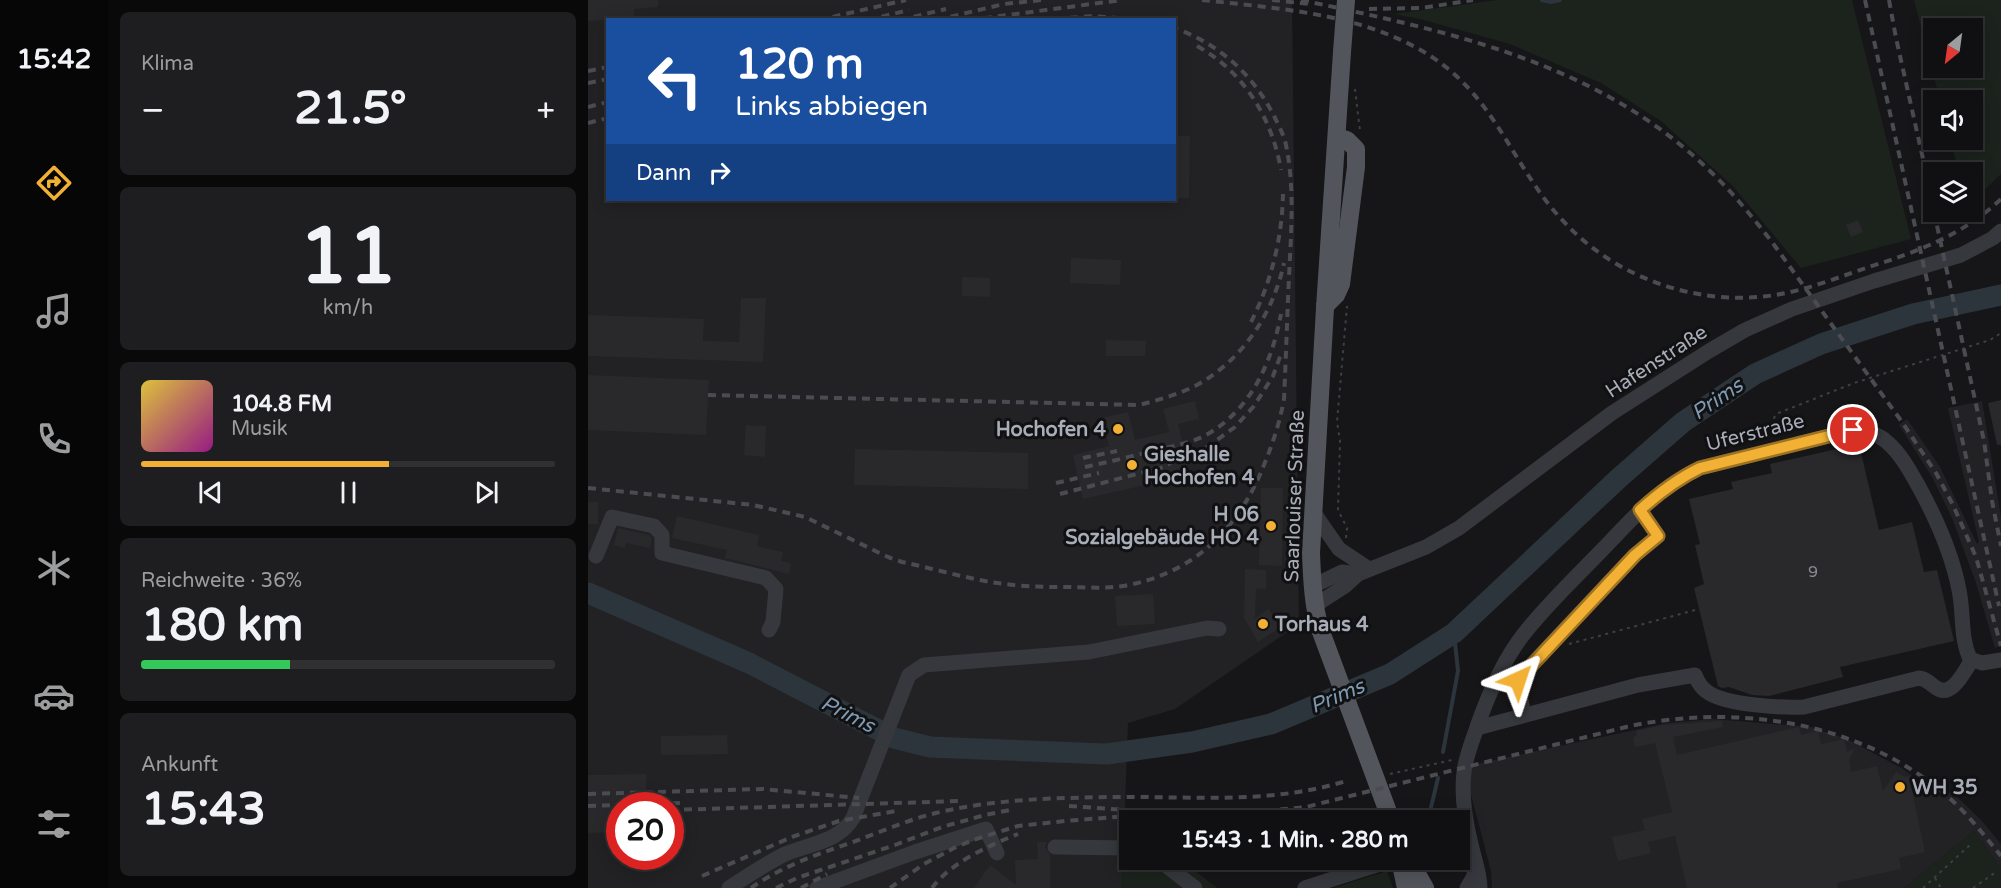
<!DOCTYPE html>
<html lang="de">
<meta charset="utf-8">
<style>
body{margin:0;font-family:"Varela Round",sans-serif;background:#1e1e20;color:#f1f3f6;height:100vh;display:flex;flex-direction:column;font-size:22px;white-space:nowrap}
*{box-sizing:border-box;margin:0}
p{font-size:20px;color:#9c9d9f}
.icon{flex:none;width:33px;height:33px;fill:none;stroke:currentColor;stroke-width:2;stroke-linecap:round;stroke-linejoin:round}
.map{position:relative;flex:1;overflow:hidden}
.details{display:flex;flex-direction:column;gap:12px;padding:12px;background:#09090a;width:480px}
.details>*{flex:none}
.hud{position:absolute;left:18px;top:18px;width:570px;height:183px;border-radius:0px;box-shadow:0 3px 15px #0003,0 0 0 2px #303032;background:#1a4fa0;color:#fff;overflow:hidden}
.needle{width:39px;rotate:209deg}
.tools{position:absolute;left:1335px;top:18px;display:grid;gap:12px}
.tools a{display:grid;place-items:center;width:60px;height:60px;border-radius:0px;background:#101012;box-shadow:0 3px 15px #0003,0 0 0 2px #303032;font-size:30px}
.speed{position:absolute;left:18px;top:792px;display:flex;gap:12px;font-size:30px;font-weight:700;text-align:center}
.speed>*{display:grid;place-content:center;width:78px;height:78px;border-radius:50%;background:#101012;box-shadow:0 3px 15px #0003,0 0 0 2px #303032;line-height:1}
.speed .limit{border:9px solid #d22;background:#fff;color:#111}
.pin{position:absolute;display:grid;place-items:center;width:51px;height:51px;color:#fff;margin:-26px;border:3px solid #fff;border-radius:50%;box-shadow:0 2px 6px #0007}
.me{position:absolute;width:66px;margin:-33px;rotate:42deg;stroke-linejoin:round;filter:drop-shadow(0 0 4px #0008)}
.turn{display:flex;align-items:center;gap:21px;height:126px;padding:0 30px;font-size:27px}
.turn .icon{width:78px;height:78px;stroke-width:2.5}
.turn b{display:block;font-size:42px;line-height:51px}
.then{display:flex;align-items:center;height:57px;padding:0 30px;background:#0003;gap:12px;font-size:22px}
.big{font-size:45px;font-weight:800;line-height:1.1}
.details .card{flex:1;display:flex;flex-direction:column;justify-content:center;gap:9px;min-width:0;padding:0 21px;border-radius:9px;background:#1e1e20}
.details .dial{align-items:center;gap:0}
.dial b{font-size:78px;line-height:1}
.song{display:flex;align-items:center;gap:18px}
.cover{width:72px;height:72px;border-radius:9px;background:linear-gradient(135deg,hsl(50 70% 55%),hsl(310 70% 35%))}
.played{height:6px;border-radius:3px;background:linear-gradient(90deg,#f2b134 60%,#303032 60%)}
.keys{display:flex;justify-content:space-around;direction:ltr}
.heat{display:flex;justify-content:space-between;align-items:center;font-size:33px;direction:ltr}
.charge{height:9px;border-radius:4px;background:linear-gradient(90deg,#34c759 36%,#303032 0)}
.trip{position:absolute;left:531px;top:810px;width:351px;height:60px;border-radius:0px;background:#101012;box-shadow:0 3px 15px #0003,0 0 0 2px #303032;font-weight:800;line-height:60px;text-align:center}
main{display:flex;flex:1;min-height:0}
.dock{display:flex;flex-direction:column;width:108px;justify-content:space-around;align-items:center;background:#060607;color:#9c9d9f}
.dock .icon{width:42px;height:42px}
.dock .on{color:#f2b134}
.dock b{font-size:27px;color:#f1f3f6}
.map>svg:first-child{display:block}
.built{fill:#222225;fill-rule:evenodd}
.green{fill:#1c231d;fill-rule:evenodd}
.lines{fill:none;stroke-linecap:round;stroke-linejoin:round}
.stream{stroke:#2c353c;stroke-width:4}
.river{stroke:#2c353c;stroke-width:21}
.building{fill:#29292c}
.path{stroke:#3d3f44;stroke-width:2;stroke-dasharray:3 4.5;stroke-linecap:butt}
.minor{stroke:#37383d;stroke-width:15}
.major{stroke:#53555c;stroke-width:18}
.rail{stroke:#4a4c52;stroke-width:4;stroke-dasharray:8 6;stroke-linecap:butt}
.major-bridge{stroke:#53555c;stroke-width:18}
.route-casing{stroke:#9d7322;stroke-width:15}
.route{stroke:#f2b134;stroke-width:10}
.poi-dot{fill:#f2b134;stroke:#111113;stroke-width:2}
.labels{text-anchor:middle;stroke-width:6;stroke-linejoin:round;paint-order:stroke}
.number-label{font-size:16px;fill:#888b94}
.street-label{font-size:20px;fill:#a8adb8;stroke:#111113}
.poi-label{font-size:20px;font-weight:bold;fill:#a8adb8;stroke:#111113;text-anchor:start}
.water-label{font-size:21px;font-style:italic;fill:#7f9bb3;stroke:#111113}
</style>
<main>
<nav class="dock">
<b>15:42</b>
<svg class="icon on" aria-label="directions" viewBox="0 0 24 24"><path d="M12 3l9 9-9 9-9-9zM9 14v-3h6M13 9l2 2-2 2"/></svg>
<svg class="icon" aria-label="music" viewBox="0 0 24 24"><path d="M9 18V5l10-2v13"/><circle cx="6" cy="18" r="3"/><circle cx="16" cy="16" r="3"/></svg>
<svg class="icon" aria-label="phone" viewBox="0 0 24 24"><path d="M5 4h4l2 5-3 2q2 4 5 5l2-3 5 2v4C11 20 4 13 5 4z"/></svg>
<svg class="icon" aria-label="climate" viewBox="0 0 24 24"><path d="M12 3v18M4 7l16 10M4 17L20 7"/></svg>
<svg class="icon" aria-label="car" viewBox="0 0 24 24"><path d="M5 17H2v-5l4-1 3-4h7l3 4 3 1v5h-3M9 17h6M6 11h13"/><circle cx="7" cy="17" r="2"/><circle cx="17" cy="17" r="2"/></svg>
<svg class="icon" aria-label="filters" viewBox="0 0 24 24"><path d="M4 7h16M4 17h16"/><circle cx="9" cy="7" r="2"/><circle cx="15" cy="17" r="2"/></svg>
</nav>
<section class="details">
<div class="card"><p>Klima</p>
<div class="heat"><a>−</a><b class="big">21.5°</b><a>+</a></div>
</div>
<div class="card dial"><b>11</b><p>km/h</p></div>
<div class="card">
<div class="song"><i class="cover"></i><div><b>104.8 FM</b><p>Musik</p></div></div>
<div class="played"></div>
<div class="keys"><svg class="icon" aria-label="previous" viewBox="0 0 24 24"><path d="M18 5L8 12l10 7zM5 5v14"/></svg><svg class="icon" aria-label="pause" viewBox="0 0 24 24"><path d="M8 5v14M16 5v14"/></svg><svg class="icon" aria-label="next" viewBox="0 0 24 24"><path d="M6 5l10 7-10 7zM19 5v14"/></svg></div>
</div>
<div class="card"><p>Reichweite · 36%</p><b class="big">180 km</b><div class="charge"></div></div>
<div class="card"><p>Ankunft</p><b class="big">15:43</b></div>
</section>
<div class="map">
<svg width="1413" height="888" viewBox="0 0 1413 888">
<rect width="100%" height="100%" fill="#161618"/>
<g class="built">
<path d="M0,0H704L711,624L587,709L540,723L534,888H0ZM20,20H586V200H20ZM32,806H82V856H32Z"/>
<polygon points="1394,401 1413,517 1413,646 1407,648 1388,583 1364,518 1344,477 1311,425 1319,419 1352,467 1389,544 1391,542 1360,408"/>
<polygon points="1125,719 1223,727 1259,739 1315,769 1355,798 1363,791 1393,820 1413,844 1413,869 1386,831 1316,888 904,888 903,871 881,787 883,765 1079,723"/>
</g>
<g class="green">
<polygon points="910,0 1264,0 1323,239 1213,268 1145,186 1073,121 1013,83 922,44 832,19 806,14"/>
<path d="M1326,0H1413V174L1385,201L1384,172H1371L1362,140H1384V100H1352ZM1346,28H1384V68H1346Z"/>
<polygon points="1386,831 1413,869 1413,888 1316,888"/>
<polygon points="536,832 541,833 542,860 593,860 629,888 534,888"/>
<polygon points="799,871 805,888 745,888"/>
</g>
<g class="lines">
<g class="stream">
<polyline points="954,0 963,2 972,0"/>
<polyline points="855,752 870,671 866,633"/>
<polyline points="840,820 850,778"/>
</g>
<polyline class="river" points="0,593 161,663 306,738 342,747 519,754 604,742 683,724 802,674 866,633 1031,478 1095,422 1167,374 1233,344 1325,314 1413,295"/>
</g>
<g class="building">
<polygon points="0,0 70,0 70,7 46,9 46,18 0,21"/>
<polygon points="586,136 602,136 601,198 586,198"/>
<polygon points="1270,220 1275,232 1263,237 1258,225"/>
<polygon points="483,258 533,260 532,285 482,283"/>
<polygon points="374,277 402,278 402,297 374,296"/>
<polygon points="153,298 178,298 175,362 0,356 0,315 116,319 115,341 151,342"/>
<polygon points="518,340 558,341 557,356 518,356"/>
<polygon points="0,375 121,380 118,435 0,430"/>
<polygon points="1413,400 1413,445 1409,445 1400,403"/>
<polygon points="607,401 611,419 590,424 602,475 495,499 485,455 521,446 514,418 540,412 547,440 581,432 575,409"/>
<polygon points="158,425 178,426 177,457 156,455"/>
<polygon points="1271,444 1291,530 1324,522 1336,572 1349,570 1366,641 1252,667 1255,677 1181,696 1164,695 1141,687 1134,688 1130,686 1106,588 1116,584 1107,545 1112,544 1101,499 1145,489 1143,482 1184,473 1182,464"/>
<polygon points="267,449 440,453 440,489 266,485"/>
<polygon points="673,488 695,488 694,566 671,565"/>
<rect x="0" y="502" width="10" height="22"/>
<polygon points="89,516 171,535 169,546 195,552 193,561 203,563 201,574 137,558 139,550 84,538"/>
<polygon points="30,528 61,535 64,538 62,548 38,543 37,548 26,545"/>
<polygon points="657,569 678,570 678,589 668,588 667,618 681,609 692,628 670,642 656,618"/>
<polygon points="565,594 567,624 529,626 527,596"/>
<polygon points="1134,721 1135,727 1085,737 1089,755 1211,727 1213,735 1230,731 1233,744 1256,739 1259,752 1267,748 1261,760 1263,772 1289,766 1295,791 1308,772 1317,777 1321,776 1337,852 1311,858 1313,869 1249,883 1250,888 1099,888 1087,836 1060,842 1063,853 1030,861 1024,837 1057,830 1054,819 1084,812 1067,743 1047,747 1045,737 1049,736 1048,731 1075,725"/>
<polygon points="139,735 140,754 73,755 73,736"/>
<polygon points="58,774 59,806 32,806 32,832 0,833 0,775"/>
<polygon points="449,842 459,842 457,847 462,855 462,888 386,888 402,865 428,885 427,860 450,859"/>
</g>
<g class="lines">
<g class="path">
<polyline points="767,89 772,131"/>
<polyline points="1176,439 1188,414 1266,383 1402,340 1413,333"/>
<polyline points="758,538 759,528 750,510 752,441 749,422 759,306"/>
<polyline points="981,644 1111,609"/>
<polyline points="802,774 864,760"/>
<polyline points="1347,878 1353,888"/>
<polyline points="1335,888 1383,844"/>
<polyline points="1385,888 1408,872"/>
</g>
<g class="minor">
<polyline points="726,513 751,549 781,569"/>
<polyline points="8,556 24,517 66,526 74,535 74,553 178,578 188,589 185,622 181,630"/>
<polyline points="725,586 754,572 770,574"/>
<polyline points="726,606 757,586 770,574 838,547 871,528 1024,413 1121,351 1157,330 1204,309 1286,281 1373,255 1405,238 1413,231"/>
<polyline points="936,715 930,686 931,678 1047,555 1070,536 1052,510"/>
<path d="M889,728L1050,685L1107,675C1110,683 1114,689 1121,693C1139,705 1194,708 1216,707L1331,678C1339,679 1341,683 1347,687C1364,700 1376,671 1384,660"/>
<polyline points="467,847 542,848"/>
<polyline points="571,860 607,888"/>
<path d="M141,888C159,876 177,864 197,854C221,844 251,842 265,818L321,675L336,665L501,652L619,628L631,629"/>
<polyline points="229,888 327,852 398,829 409,853"/>
<polyline points="717,888 804,860"/>
<polyline points="879,888 886,876 887,865"/>
<path d="M892,888C892,873 886,858 883,844C877,820 873,796 876,772C878,755 885,740 890,724C901,693 915,661 935,635C959,604 988,577 1015,549C1045,518 1072,486 1112,468L1265,430C1278,431 1289,433 1299,442C1313,454 1322,471 1331,487C1349,520 1364,553 1371,590C1376,613 1372,637 1382,659L1394,663L1413,660"/>
</g>
<g class="major">
<path d="M754,52L737,308L723,553C724,579 725,604 732,629L803,820"/>
<polyline points="737,306 748,295 753,284 768,167 768,149 759,140 749,137"/>
<polyline points="812,860 818,888"/>
<polyline points="821,860 837,888"/>
</g>
<g class="rail">
<path d="M614,0C693,9 776,13 844,57C910,100 926,171 978,224C1030,279 1112,307 1187,295C1219,290 1251,277 1281,267C1331,251 1375,235 1413,199"/>
<polyline points="684,0 721,4"/>
<path d="M713,0C862,32 1011,62 1124,173C1146,194 1165,218 1184,242L1314,422L1348,473L1365,505L1388,557L1413,646"/>
<polyline points="1277,0 1411,606"/>
<polyline points="1301,0 1308,38 1346,208"/>
<polyline points="781,9 834,8 885,0"/>
<polyline points="231,20 318,0"/>
<polyline points="280,20 321,10"/>
<polyline points="312,20 358,9"/>
<polyline points="349,20 416,4 454,0"/>
<polyline points="382,20 534,0"/>
<polyline points="454,20 505,16 553,20"/>
<path d="M609,46C656,72 684,118 693,170"/>
<polyline points="0,71 20,67"/>
<polyline points="0,83 20,79"/>
<polyline points="0,107 20,102"/>
<polyline points="0,123 20,118"/>
<polyline points="1346,212 1396,441 1404,501 1413,546"/>
<path d="M663,322C683,282 694,240 695,194"/>
<path d="M120,395L551,405C570,400 589,395 607,386C654,361 685,314 696,263"/>
<polyline points="495,458 529,451"/>
<path d="M497,467C521,462 545,456 569,450C585,446 603,443 618,435C663,410 684,362 693,314"/>
<polyline points="468,483 511,473"/>
<path d="M0,488L165,505L217,517L300,557L314,562C343,568 373,577 403,582C426,586 451,587 475,587C495,587 515,589 535,586C600,575 644,536 671,477C682,451 691,427 696,399C698,358 699,318 701,277C703,233 707,188 698,145C696,136 692,128 688,120C667,76 632,44 586,28"/>
<polyline points="472,494 576,467 593,457 618,448 647,427 666,406 685,376 693,354"/>
<polyline points="0,794 175,789 271,798"/>
<polyline points="0,806 93,803"/>
<polyline points="481,806 538,810"/>
<polyline points="82,810 373,801"/>
<polyline points="702,816 759,818"/>
<polyline points="114,876 204,837 251,821 308,811"/>
<path d="M163,888C193,867 227,855 262,843C290,833 319,820 348,813C406,799 466,798 525,797C604,796 684,805 761,780"/>
<polyline points="188,888 209,878 307,845 354,827 397,815 422,810"/>
<polyline points="213,888 239,874"/>
<path d="M302,888L336,864L366,848L385,840L430,826L477,821L579,813H655L718,807L1042,726C1151,704 1271,721 1358,795C1379,813 1396,835 1413,856"/>
<path d="M344,888C362,863 402,845 430,834"/>
</g>
<polyline class="major-bridge" points="754,52 758,0"/>
</g>
<g class="lines">
<defs>
<path id="route" d="M930,680L1047,555L1070,536L1052,510C1071,493 1089,479 1112,468L1265,430"/>
</defs>
<use href="#route" class="route-casing"/>
<use href="#route" class="route"/>
</g>
<g class="poi-dot">
<circle cx="530" cy="429" r="6"/>
<circle cx="544" cy="465" r="6"/>
<circle cx="683" cy="526" r="6"/>
<circle cx="675" cy="624" r="6"/>
<circle cx="1312" cy="787" r="6"/>
</g>
<g class="labels">
<g class="number-label">
<text x="1225" y="577">9</text>
</g>
<g class="street-label">
<text transform="translate(1068 361) rotate(-33)" y="7">Hafenstraße</text>
<text transform="translate(1167 432) rotate(-14)" y="7">Uferstraße</text>
<text transform="translate(706 496) rotate(-88)" y="7">Saarlouiser Straße</text>
</g>
<g class="poi-label">
<text x="518" y="436" text-anchor="end">Hochofen 4</text>
<text x="556" y="461">Gieshalle<tspan x="556" dy="23">Hochofen 4</tspan></text>
<text x="671" y="521" text-anchor="end">H 06<tspan x="671" dy="23">Sozialgebäude HO 4</tspan></text>
<text x="687" y="631">Torhaus 4</text>
<text x="1324" y="794">WH 35</text>
</g>
<g class="water-label">
<text transform="translate(1129 399) rotate(-34)" y="7">Prims</text>
<text transform="translate(749 696) rotate(-23)" y="7">Prims</text>
<text transform="translate(260 714) rotate(27)" y="7">Prims</text>
</g>
</g>
</svg>
<div class="tools">
<a><svg class="needle" viewBox="-14 -14 28 28"><path d="M0-13l5 13h-10z" fill="#e53935"/><path d="M0 13l5-13h-10z" fill="#9c9d9f"/></svg></a>
<a><svg class="icon" aria-label="sound" viewBox="0 0 24 24"><path d="M4 9h4l5-4v14l-5-4H4zM17 9q2 3 0 6"/></svg></a>
<a><svg class="icon" aria-label="layers" viewBox="0 0 24 24"><path d="M12 4l9 5-9 5-9-5zM3 14l9 5 9-5"/></svg></a>
</div>
<div class="speed"><div class="limit">20</div></div>
<div class="pin" style="left:1265px;top:430px;background:#d93025"><svg class="icon" aria-label="arrive" viewBox="0 0 24 24"><path d="M6 21V4h12l-3 4 3 4H6"/></svg></div>
<svg class="me" style="left:930px;top:680px" viewBox="-20 -20 40 40"><path d="M0-17L14 15 0 8-14 15z" fill="#f2b134" stroke="#fff" stroke-width="4"/></svg>
<div class="trip">15:43 · 1 Min. · 280 m</div>
<div class="hud">
<div class="turn"><svg class="icon" aria-label="left" viewBox="0 0 24 24"><path d="M17 20v-9H6M10 6l-5 5 5 5"/></svg><div><b>120 m</b>Links abbiegen</div></div>
<div class="then">Dann<svg class="icon" aria-label="right" viewBox="0 0 24 24"><path d="M7 20v-9h11M14 6l5 5-5 5"/></svg></div>
</div>
</div>
</main>
